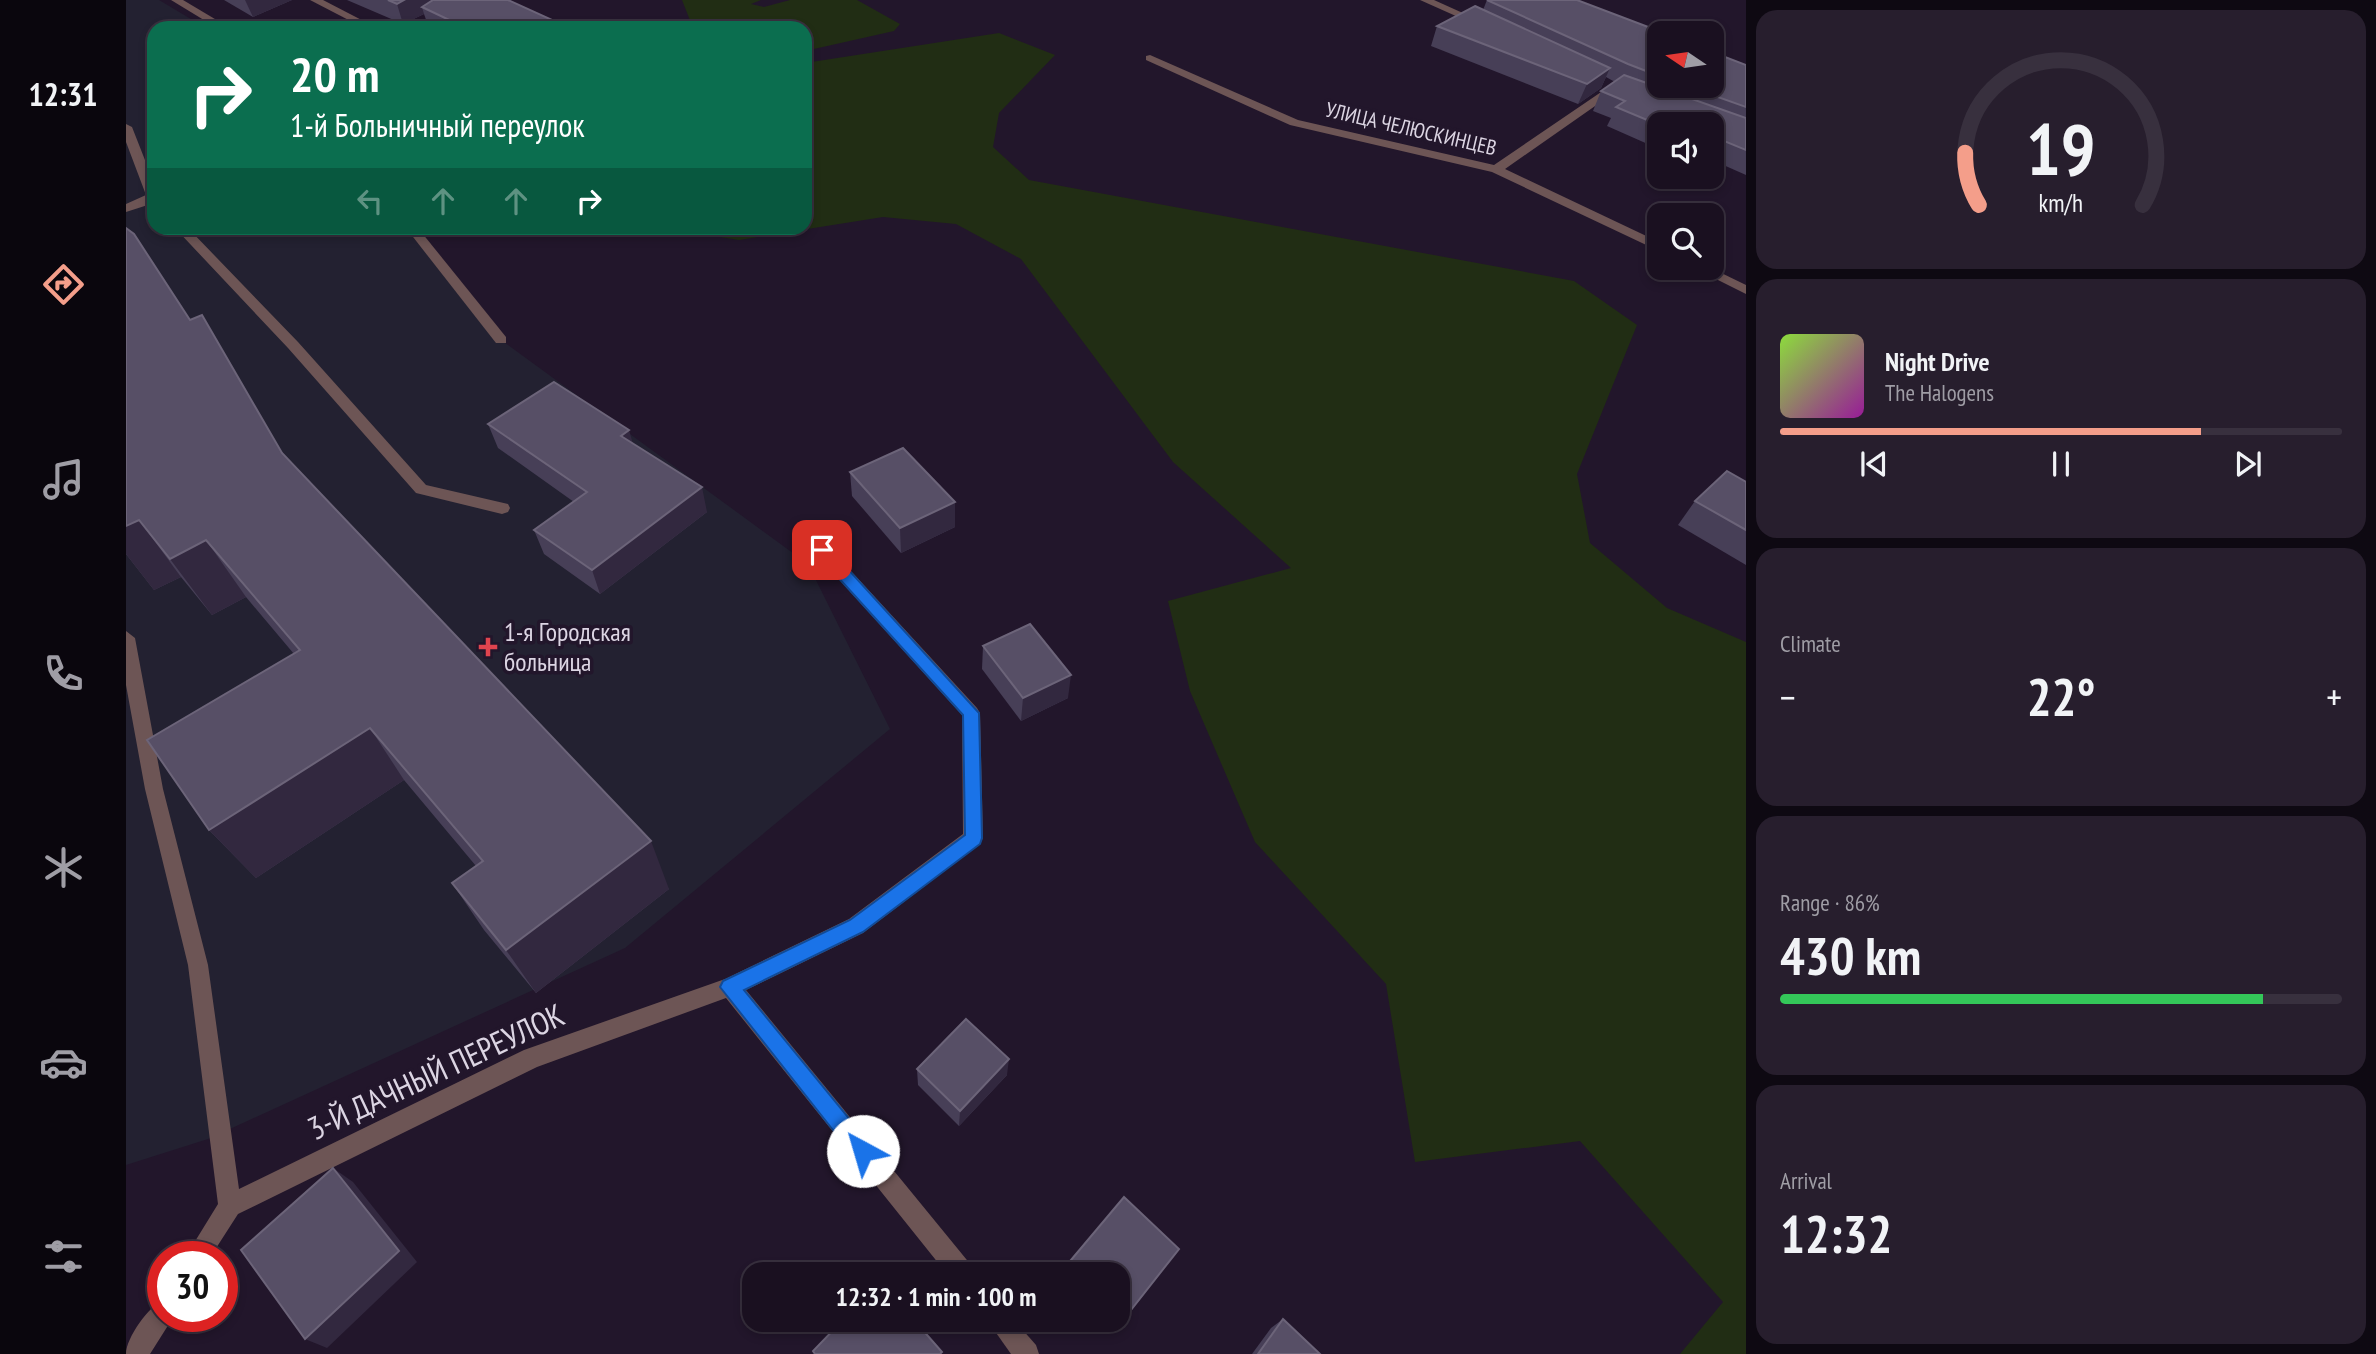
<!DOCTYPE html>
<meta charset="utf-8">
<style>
body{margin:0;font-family:"PT Sans Narrow",sans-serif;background:#271e2d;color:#f1f3f6;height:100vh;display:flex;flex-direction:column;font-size:26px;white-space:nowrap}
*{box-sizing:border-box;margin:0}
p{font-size:23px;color:#9f9da5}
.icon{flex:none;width:38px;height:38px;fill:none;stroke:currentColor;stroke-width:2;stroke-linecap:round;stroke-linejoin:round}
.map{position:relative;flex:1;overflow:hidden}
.drawer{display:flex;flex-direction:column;gap:10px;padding:10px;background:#0e0912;width:630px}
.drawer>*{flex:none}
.hud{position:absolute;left:21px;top:21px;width:665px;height:214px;border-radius:21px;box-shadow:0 4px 10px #0003,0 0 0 2px #38303e;background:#0b6e4f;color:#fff;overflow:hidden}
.needle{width:46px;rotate:283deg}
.controls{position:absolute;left:1521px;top:21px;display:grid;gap:14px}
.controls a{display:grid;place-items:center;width:77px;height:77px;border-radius:14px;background:#1a1020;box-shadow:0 4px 10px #0003,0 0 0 2px #38303e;font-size:35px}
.speed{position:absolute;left:21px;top:1241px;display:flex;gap:14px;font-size:35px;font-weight:700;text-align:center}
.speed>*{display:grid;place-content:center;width:91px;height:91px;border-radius:50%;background:#1a1020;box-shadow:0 4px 10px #0003,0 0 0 2px #38303e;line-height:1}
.speed .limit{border:10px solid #d22;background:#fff;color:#111}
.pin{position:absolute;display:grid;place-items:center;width:60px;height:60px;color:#fff;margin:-30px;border-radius:14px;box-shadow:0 4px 10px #0006}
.me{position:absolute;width:77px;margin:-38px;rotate:321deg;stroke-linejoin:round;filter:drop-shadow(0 0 5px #0008)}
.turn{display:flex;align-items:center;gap:24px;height:147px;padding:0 28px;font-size:32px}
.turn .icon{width:91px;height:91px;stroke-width:2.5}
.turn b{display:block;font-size:49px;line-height:60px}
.lanes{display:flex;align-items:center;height:66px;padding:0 28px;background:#0003;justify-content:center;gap:35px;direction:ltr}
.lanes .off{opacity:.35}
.big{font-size:52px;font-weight:800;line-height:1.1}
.drawer .widget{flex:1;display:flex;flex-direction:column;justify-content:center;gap:10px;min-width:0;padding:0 24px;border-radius:21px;background:#271e2d}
.drawer .dial{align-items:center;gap:0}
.dial svg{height:182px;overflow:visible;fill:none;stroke:#38303e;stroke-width:7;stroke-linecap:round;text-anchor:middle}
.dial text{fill:#f1f3f6;stroke:none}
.song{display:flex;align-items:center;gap:21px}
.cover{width:84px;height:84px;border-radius:10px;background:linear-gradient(135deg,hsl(90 70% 55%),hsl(300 70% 35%))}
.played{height:7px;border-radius:4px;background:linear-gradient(90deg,#f49e8a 75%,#38303e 75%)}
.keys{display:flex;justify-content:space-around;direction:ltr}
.heat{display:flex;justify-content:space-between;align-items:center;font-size:38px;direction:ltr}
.charge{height:10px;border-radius:5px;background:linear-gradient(90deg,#34c759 86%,#38303e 0)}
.trip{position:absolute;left:616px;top:1262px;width:388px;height:70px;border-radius:21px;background:#1a1020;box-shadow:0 4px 10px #0003,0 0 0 2px #38303e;font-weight:800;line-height:70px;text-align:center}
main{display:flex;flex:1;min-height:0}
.dock{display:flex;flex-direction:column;width:126px;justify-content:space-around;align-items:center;background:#0a060d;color:#9f9da5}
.dock .icon{width:49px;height:49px}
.dock .active{color:#f49e8a}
.dock b{font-size:32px;color:#f1f3f6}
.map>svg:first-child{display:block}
.medical{fill:#232131}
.green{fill:#212d14}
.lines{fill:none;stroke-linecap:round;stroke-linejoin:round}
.minor{fill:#6d5555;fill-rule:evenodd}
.wall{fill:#473f57}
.shaded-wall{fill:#32283f}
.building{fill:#574f66;stroke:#6c6479;stroke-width:2}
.route{fill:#1a73e8;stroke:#114b97;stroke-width:2}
.health-dot{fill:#e0444e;stroke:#22162b;stroke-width:2.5}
.labels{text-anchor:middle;stroke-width:7;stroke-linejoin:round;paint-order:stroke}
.far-street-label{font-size:21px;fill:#dcd5e3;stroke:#22162b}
.poi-label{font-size:26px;fill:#dcd5e3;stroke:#22162b;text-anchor:start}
.near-street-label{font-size:32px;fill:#dcd5e3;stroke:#22162b}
</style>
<main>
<nav class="dock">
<b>12:31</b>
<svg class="icon active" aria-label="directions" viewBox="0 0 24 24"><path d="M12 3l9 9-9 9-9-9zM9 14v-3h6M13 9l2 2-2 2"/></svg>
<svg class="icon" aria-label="music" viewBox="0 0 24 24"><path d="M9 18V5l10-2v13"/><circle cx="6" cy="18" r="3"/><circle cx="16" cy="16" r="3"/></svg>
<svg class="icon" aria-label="phone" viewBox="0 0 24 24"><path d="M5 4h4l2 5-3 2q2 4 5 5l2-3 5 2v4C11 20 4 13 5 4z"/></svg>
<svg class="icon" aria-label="climate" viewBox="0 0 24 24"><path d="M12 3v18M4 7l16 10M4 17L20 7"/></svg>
<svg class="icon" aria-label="car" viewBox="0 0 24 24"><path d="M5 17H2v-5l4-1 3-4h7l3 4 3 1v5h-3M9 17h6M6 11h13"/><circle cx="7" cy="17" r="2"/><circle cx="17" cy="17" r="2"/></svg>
<svg class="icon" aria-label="filters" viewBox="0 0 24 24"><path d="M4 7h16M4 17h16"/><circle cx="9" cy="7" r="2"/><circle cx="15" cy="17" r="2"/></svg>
</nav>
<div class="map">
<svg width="1620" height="1354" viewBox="0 0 1620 1354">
<rect width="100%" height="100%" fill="#22162b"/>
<polygon class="medical" points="0,0 33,0 80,28 28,28 28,228 279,228 375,340 682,564 764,729 499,948 82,1139 0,1165"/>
<g class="green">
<polygon points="556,0 635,0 625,4 638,7 664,0 731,0 774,24 768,31 679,51 679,28 567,28"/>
<polygon points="873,33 929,55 873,113 867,147 903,180 1448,281 1511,325 1451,474 1464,543 1541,608 1620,642 1620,1354 1554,1354 1597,1302 1454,1141 1289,1162 1260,984 1129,842 1064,691 1042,601 1165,568 1047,462 895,259 830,224 757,217 613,240 537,228 679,228 679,63"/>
</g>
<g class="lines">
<g class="minor">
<polygon points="45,0 57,0 104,28 91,28"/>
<polygon points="184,0 197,0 251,28 238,28"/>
<polygon points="1294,0 1308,0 1359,23 1350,25"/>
<polygon points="1024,55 1172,120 1368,165 1484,86 1492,86 1492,90 1379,169 1533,242 1533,251 1366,172 1164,125 1020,60 1020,56"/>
<polygon points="0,124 6,127 28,183 28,203 0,212 0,204 20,195 0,142"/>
<polygon points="49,228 62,228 172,342 300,485 382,504 384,508 382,512 376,514 290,493 162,348"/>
<polygon points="280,228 292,228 380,337 380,343 370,343"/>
<polygon points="1568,268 1585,268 1620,285 1620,294"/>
<polygon points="696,544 702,546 851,708 854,713 857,838 854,844 737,933 620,990 845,1265 848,1274 821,1274 600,998 411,1067 112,1214 85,1256 60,1256 92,1204 62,965 19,789 0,685 0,631 9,638 37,789 82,965 113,1189 398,1050 599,979 723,919 837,834 836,715 690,554 688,550"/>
<path d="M37,1300V1316H48L24,1354H0C0,1338 23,1306 37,1300Z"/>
<polygon points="861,1320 888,1320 910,1345 913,1354 885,1354"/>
</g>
</g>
<g class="wall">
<polygon points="98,0 166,0 127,17"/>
<polygon points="221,0 382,0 435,24 436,28 303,28 298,14 277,24"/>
<polygon points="1361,0 1533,33 1533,86 1586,86 1620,65 1620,175 1586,160 1586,124 1533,124 1533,149 1481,126 1485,118 1467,111 1475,91 1489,82 1480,77 1475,88 1452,104 1305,46 1311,26 1357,10"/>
<polygon points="0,228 156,453 543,889 410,993 358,930 326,883 350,866 278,780 130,878 83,830 168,654 120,597 86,615 55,577 28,590 0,554"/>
<polygon points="362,424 507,443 581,512 474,594 418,554 408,530 448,502 372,448"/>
<polygon points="724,472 829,502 829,527 775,553 726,496"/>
<polygon points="1620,482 1620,565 1552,525 1569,501"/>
<polygon points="857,646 942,698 895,721 856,669"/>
<polygon points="791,1069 881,1075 833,1126 792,1085"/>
<polygon points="1053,1249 998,1320 992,1315 992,1274 951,1274 942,1265 945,1260"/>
<polygon points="1157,1319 1194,1354 1126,1354 1145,1328"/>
</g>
<g class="shaded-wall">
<polygon points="119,0 166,0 127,17"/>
<polygon points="278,0 325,0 296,7 298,14 277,24 271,4"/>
<polygon points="1484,68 1475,88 1452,104 1461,84"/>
<polygon points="503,430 510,454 495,436"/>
<polygon points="576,487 581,512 474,594 466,570"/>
<polygon points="829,502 829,527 775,553 774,528"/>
<polygon points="13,520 55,577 28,590 0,554 0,526"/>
<polygon points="80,540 120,597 86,615 44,559"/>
<polygon points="945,675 942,698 895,721 897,698"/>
<polygon points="244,728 278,780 130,878 83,830"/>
<polygon points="525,841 543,889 410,993 380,950"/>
<polygon points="883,1059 881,1075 833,1126 834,1111"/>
<polygon points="207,1168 227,1182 291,1262 201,1348 179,1339"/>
</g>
<g class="building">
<polygon points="262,0 278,0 271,4"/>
<polygon points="307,0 382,0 435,24 427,28 340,28 296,7"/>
<polygon points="1361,0 1451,0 1538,33 1533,33 1533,76 1502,64"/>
<polygon points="1349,6 1484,68 1461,84 1311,26"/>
<polygon points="1586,52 1620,65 1620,107 1561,86 1586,86"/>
<polygon points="1498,75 1620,118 1620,150 1586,136 1586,124 1556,124 1533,125 1490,107 1499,101 1475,91"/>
<polygon points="0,228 8,234 64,320 76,315 156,453 525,841 380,950 326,883 357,861 244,728 83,830 21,740 174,650 80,540 44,559 13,520 0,526"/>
<polygon points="428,382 503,430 495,436 576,487 466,570 408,530 461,492 362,424"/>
<polygon points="777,448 829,502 774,528 724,472"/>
<polygon points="1601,471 1620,482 1620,530 1569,501"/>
<polygon points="904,624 945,675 897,698 857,646"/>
<polygon points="840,1019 883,1059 834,1111 791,1069"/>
<polygon points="207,1168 273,1251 179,1339 115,1250"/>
<polygon points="998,1197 1053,1249 1001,1315 992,1306 992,1274 959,1274 945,1260"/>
<polygon points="1157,1319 1194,1354 1132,1354"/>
<polygon points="717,1320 788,1320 816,1352 814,1354 689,1354 687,1351"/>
</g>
<polygon class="route" points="696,544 701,546 853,713 856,838 854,844 737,932 618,990 744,1144 747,1151 744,1158 737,1161 729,1158 594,987 597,981 724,920 839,835 837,715 690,553 690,546"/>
<path class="health-dot" d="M358.5 636.5h7v7h7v7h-7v7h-7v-7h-7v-7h7z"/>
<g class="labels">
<g class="far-street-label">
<text transform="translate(1285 129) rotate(13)" y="7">УЛИЦА ЧЕЛЮСКИНЦЕВ</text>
</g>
<g class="poi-label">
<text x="378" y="641">1-я Городская<tspan x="378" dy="30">больница</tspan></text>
</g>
<g class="near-street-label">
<text transform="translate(310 1072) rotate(-25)" y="11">3-Й ДАЧНЫЙ ПЕРЕУЛОК</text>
</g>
</g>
</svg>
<div class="controls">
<a><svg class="needle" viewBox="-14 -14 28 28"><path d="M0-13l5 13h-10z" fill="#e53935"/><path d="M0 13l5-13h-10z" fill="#9f9da5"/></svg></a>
<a><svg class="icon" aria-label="sound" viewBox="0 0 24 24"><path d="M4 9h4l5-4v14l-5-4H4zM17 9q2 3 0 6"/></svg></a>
<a><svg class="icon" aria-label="search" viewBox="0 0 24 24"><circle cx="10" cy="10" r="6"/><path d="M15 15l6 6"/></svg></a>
</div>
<div class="speed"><div class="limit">30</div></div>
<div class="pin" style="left:696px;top:550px;background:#d93025"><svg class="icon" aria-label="arrive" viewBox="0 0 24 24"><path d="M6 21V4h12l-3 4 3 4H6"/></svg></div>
<svg class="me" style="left:737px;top:1151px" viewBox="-20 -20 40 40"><circle r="19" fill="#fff"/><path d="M0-13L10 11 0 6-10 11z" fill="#1a73e8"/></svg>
<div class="trip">12:32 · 1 min · 100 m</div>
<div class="hud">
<div class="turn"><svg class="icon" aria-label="right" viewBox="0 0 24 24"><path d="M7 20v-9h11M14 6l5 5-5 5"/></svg><div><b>20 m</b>1-й Больничный переулок</div></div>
<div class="lanes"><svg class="icon off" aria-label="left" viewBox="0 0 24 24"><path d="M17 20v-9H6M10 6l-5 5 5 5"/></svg><svg class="icon off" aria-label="ahead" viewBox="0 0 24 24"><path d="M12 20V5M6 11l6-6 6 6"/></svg><svg class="icon off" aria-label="ahead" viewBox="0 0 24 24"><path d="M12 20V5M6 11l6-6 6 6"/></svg><svg class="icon" aria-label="right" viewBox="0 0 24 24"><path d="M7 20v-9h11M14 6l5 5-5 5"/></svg></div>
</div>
</div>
<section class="drawer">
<div class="widget dial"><svg viewBox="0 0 100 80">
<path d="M14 69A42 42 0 1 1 86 69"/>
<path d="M14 69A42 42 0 0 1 8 46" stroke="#f49e8a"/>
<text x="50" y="56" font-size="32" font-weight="700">19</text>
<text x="50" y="72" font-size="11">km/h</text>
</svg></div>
<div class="widget">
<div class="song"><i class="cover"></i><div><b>Night Drive</b><p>The Halogens</p></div></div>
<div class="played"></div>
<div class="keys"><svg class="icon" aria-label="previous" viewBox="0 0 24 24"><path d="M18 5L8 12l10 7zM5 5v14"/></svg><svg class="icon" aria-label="pause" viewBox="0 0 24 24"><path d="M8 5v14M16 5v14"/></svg><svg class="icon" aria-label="next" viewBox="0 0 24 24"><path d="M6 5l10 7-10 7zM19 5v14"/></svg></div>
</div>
<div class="widget"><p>Climate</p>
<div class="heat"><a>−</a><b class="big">22°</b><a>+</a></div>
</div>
<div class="widget"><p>Range · 86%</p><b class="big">430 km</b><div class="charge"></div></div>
<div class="widget"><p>Arrival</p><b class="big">12:32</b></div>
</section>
</main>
